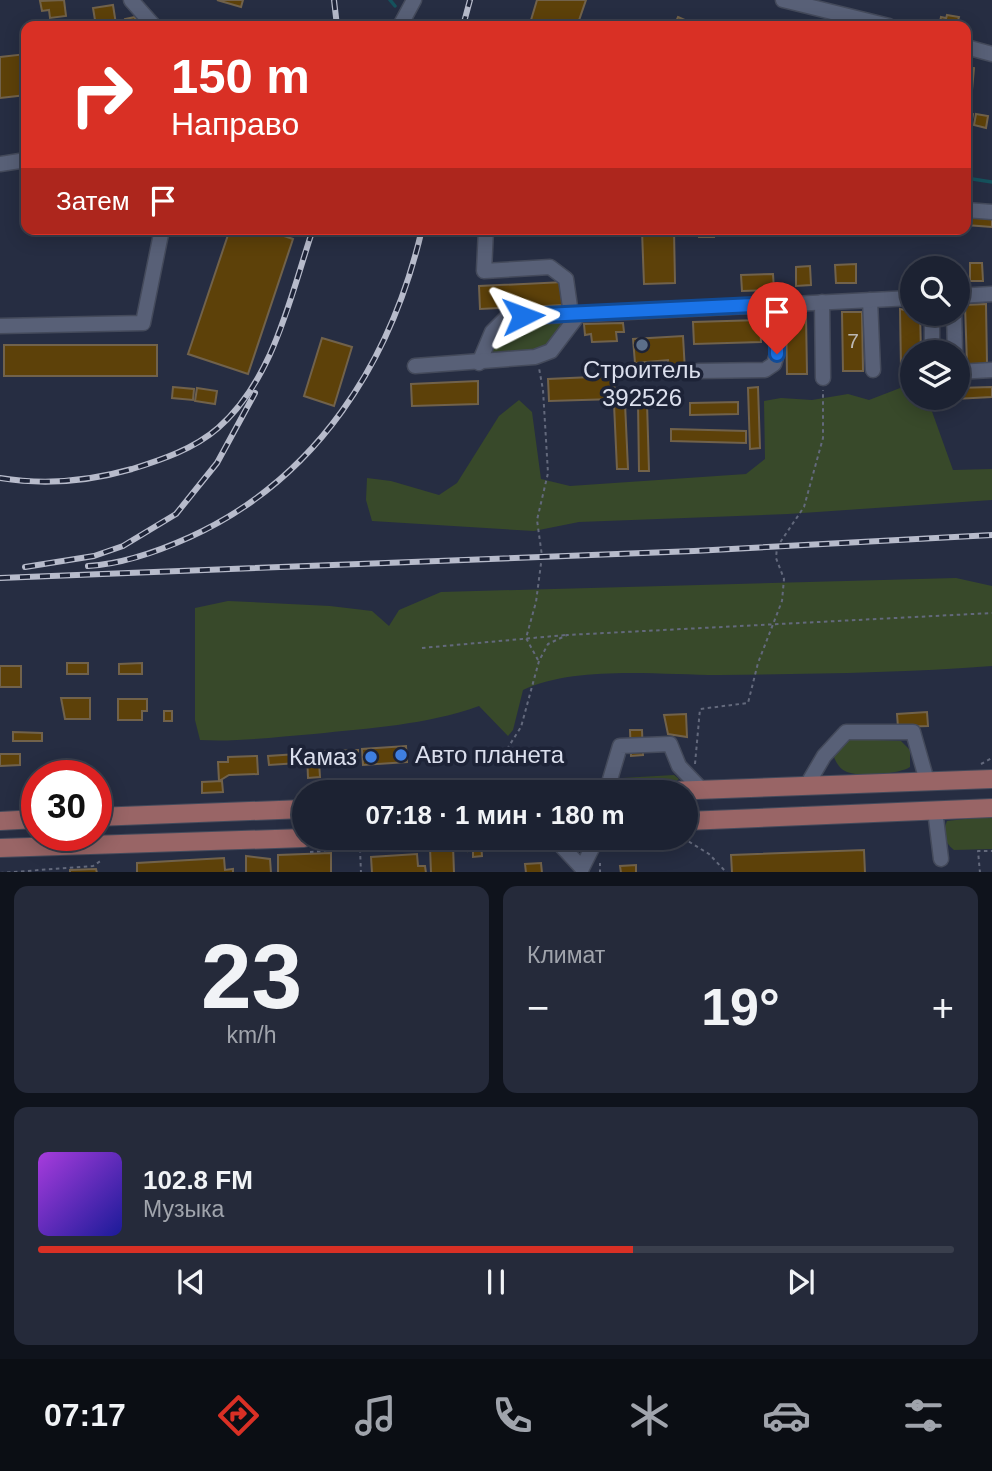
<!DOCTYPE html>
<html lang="ru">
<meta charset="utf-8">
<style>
body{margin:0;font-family:Arial,sans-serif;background:#252a3a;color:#f1f3f6;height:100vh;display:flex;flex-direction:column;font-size:26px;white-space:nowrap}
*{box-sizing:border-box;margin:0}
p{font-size:23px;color:#a0a4ac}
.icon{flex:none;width:38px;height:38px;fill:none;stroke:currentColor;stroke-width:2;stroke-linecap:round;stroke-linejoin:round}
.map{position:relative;height:872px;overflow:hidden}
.side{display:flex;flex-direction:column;gap:14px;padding:14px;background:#0f131c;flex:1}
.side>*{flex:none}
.top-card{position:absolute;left:21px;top:21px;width:950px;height:214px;border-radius:14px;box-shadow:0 4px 18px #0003,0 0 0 2px #3a3f4d;background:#d93025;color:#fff;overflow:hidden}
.tools{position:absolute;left:900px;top:256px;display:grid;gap:14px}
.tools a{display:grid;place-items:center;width:70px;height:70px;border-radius:50%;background:#1c2232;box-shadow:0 4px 18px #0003,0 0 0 2px #3a3f4d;font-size:35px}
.speed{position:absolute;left:21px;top:760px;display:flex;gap:14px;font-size:35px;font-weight:700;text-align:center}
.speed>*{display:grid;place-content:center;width:91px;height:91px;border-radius:50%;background:#1c2232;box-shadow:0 4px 18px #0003,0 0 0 2px #3a3f4d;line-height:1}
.speed .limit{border:10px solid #d22;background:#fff;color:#111}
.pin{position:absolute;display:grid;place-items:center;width:60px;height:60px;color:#fff;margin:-72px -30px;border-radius:50% 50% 50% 0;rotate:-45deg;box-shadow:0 0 7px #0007}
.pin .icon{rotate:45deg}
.me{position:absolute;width:77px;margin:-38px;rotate:87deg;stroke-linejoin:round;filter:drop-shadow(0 0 5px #0008)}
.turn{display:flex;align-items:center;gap:24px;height:147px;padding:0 35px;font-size:32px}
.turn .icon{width:91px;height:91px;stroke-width:2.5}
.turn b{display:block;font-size:49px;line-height:60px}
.then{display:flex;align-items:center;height:66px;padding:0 35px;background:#0003;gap:14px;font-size:26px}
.big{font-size:52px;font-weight:600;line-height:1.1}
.side .widget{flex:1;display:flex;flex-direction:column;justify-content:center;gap:10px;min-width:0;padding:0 24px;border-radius:14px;background:#252a3a}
.side .dial{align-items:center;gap:0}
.dial b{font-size:91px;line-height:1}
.song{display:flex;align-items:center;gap:21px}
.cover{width:84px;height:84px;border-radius:10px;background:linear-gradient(135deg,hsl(280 70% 55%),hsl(240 70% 35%))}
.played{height:7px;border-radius:4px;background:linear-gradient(90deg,#d93025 65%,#3a3f4d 65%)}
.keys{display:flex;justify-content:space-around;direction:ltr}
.heat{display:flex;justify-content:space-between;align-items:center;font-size:38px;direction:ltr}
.side .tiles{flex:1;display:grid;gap:14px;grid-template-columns:1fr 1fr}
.widget:last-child{grid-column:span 2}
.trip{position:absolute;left:292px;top:780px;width:406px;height:70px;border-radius:35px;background:#1c2232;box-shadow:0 4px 18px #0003,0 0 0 2px #3a3f4d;font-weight:600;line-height:70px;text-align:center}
.menu{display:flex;height:112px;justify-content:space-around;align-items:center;background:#0b0e14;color:#a0a4ac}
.menu .icon{width:49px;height:49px}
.menu .on{color:#d93025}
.menu b{font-size:32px;color:#f1f3f6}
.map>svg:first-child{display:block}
.green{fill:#38492a}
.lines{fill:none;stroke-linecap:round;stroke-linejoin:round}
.stream{stroke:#15515c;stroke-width:3.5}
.building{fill:#5d4109;stroke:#71624b;stroke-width:2}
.minor-casing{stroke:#444a5b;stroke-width:17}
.major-casing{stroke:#444a5b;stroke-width:20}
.path{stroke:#63697c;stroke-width:2;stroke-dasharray:3.5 3.5;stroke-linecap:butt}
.minor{stroke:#586077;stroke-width:14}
.major{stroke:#996566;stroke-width:18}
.rail-casing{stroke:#b7bbcb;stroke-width:6}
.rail{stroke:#1d2337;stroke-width:3.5;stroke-dasharray:10;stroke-linecap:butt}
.route-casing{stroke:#114b97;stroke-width:18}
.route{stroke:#1a73e8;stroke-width:12}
.service-dot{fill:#5c6f8a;stroke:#1d2337;stroke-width:2.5}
.shop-dot{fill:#3f7fe0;stroke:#1d2337;stroke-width:2.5}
.labels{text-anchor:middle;stroke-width:7;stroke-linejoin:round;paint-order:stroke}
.number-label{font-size:21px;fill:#bcb8b4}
.poi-label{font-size:24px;fill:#dbdfed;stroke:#1d2337}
</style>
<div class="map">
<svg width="992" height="873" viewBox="0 0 992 873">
<rect width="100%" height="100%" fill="#262d42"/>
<g class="green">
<polygon points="568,321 547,350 487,358 508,324"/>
<polygon points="908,385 912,397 921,397 930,406 953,470 992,469 992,500 788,514 579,522 534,531 372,521 366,500 367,478 391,481 439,495 457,483 499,416 519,400 532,412 541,479 570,486 746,474 765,459 764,401 781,398 812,400 848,394 869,400"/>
<path d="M956,578L992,586V666C901,673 810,674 719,675C660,675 576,665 523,690L513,730L508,736L479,706C426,725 370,728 314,734C276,737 238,742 200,740L195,720V608L228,601L330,606L372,611L389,626L399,610L441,592Z"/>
<path d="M850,739L901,741L910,750V767C900,774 859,777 847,772C839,769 835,761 833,754Z"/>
<polygon points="674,775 679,779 674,783 613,786 622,778"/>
<path d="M992,816V849L954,850C943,841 942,833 947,821Z"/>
</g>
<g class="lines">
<g class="stream">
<polyline points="390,0 395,6"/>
<polyline points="966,178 992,182"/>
</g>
</g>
<g class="building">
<polygon points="64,0 66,16 50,18 49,10 42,11 40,1"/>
<polygon points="217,0 243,0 241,7"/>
<polygon points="537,0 586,0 577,26 551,26 531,20"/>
<polygon points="113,5 116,24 96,26 93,8"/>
<polygon points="947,15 959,17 957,24 945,22"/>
<polygon points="135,17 136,26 126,26 125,19"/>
<polygon points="678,17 685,20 683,26 674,26"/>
<polygon points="941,17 946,18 944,26 939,26"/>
<polygon points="26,54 26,95 0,98 0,57"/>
<polygon points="966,67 974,68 971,101 966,101"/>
<polygon points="966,113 973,114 971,125 966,124"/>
<polygon points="976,114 988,116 986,128 974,125"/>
<polygon points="966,214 992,216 992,227 966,225"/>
<polygon points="230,229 263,229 293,239 248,374 188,354"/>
<rect x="699" y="229" width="15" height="8"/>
<polygon points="674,230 675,283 644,284 642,231"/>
<polygon points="970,263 982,263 983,281 970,281"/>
<polygon points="856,264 856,283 836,283 835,265"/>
<polygon points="810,266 811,285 796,286 796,267"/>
<polygon points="773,274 774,290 742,291 741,275"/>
<polygon points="564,282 564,305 480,309 479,286"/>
<polygon points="986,304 987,364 967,364 965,305"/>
<polygon points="900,309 920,313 921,352 912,352 912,368 901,369"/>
<polygon points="842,312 862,312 863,371 843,371"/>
<polygon points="786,315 806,315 807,374 787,374"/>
<polygon points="760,320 761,342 694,344 693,322"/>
<polygon points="623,323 624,332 616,332 617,341 592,342 591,334 585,335 584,324"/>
<polygon points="683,336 685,371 669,372 668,360 635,363 633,339"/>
<polygon points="322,338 352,347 334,406 304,396"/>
<rect x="4" y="345" width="153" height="31"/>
<polygon points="614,376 615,399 549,401 548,379"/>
<polygon points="478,381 478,404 412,406 411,384"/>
<polygon points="173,387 194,389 193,400 172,398"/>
<polygon points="758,387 760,448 750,449 748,388"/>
<polygon points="992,387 992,397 955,399 957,388"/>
<polygon points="197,388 217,391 215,404 195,401"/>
<polygon points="638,402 647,402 649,471 639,471"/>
<polygon points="738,402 738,414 690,415 690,403"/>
<polygon points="625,403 628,469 617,469 614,404"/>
<polygon points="671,429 746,431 746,443 671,441"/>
<rect x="67" y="663" width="21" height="11"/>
<polygon points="142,663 142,674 119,674 119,664"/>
<rect x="0" y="666" width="21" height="21"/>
<polygon points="61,698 90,698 90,719 65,719"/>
<polygon points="118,699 147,699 147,711 142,711 142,720 118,720"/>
<rect x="164" y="711" width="8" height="10"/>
<polygon points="927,712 928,726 898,727 897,714"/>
<polygon points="686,714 687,737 668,734 664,715"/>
<polygon points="630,730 642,730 643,755 631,756"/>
<polygon points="13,732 42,733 42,741 13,741"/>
<polygon points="406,746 407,762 363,765 362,749"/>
<polygon points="358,750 358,760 319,762 320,777 308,778 307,752"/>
<polygon points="0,754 20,754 20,765 0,766"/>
<polygon points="297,754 298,763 269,765 268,756"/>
<polygon points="257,756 258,774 229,775 219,781 218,762 228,762 228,757"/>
<polygon points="222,781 223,792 202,793 202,782"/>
<polygon points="422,784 433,784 433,789 422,788"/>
<polygon points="644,838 659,838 659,845 641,846"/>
<polygon points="481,843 482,856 473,857 473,850 468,851 467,844"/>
<polygon points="453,845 454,873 431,873 430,847"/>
<polygon points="864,850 865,873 732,873 731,855"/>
<polygon points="331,853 331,873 278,873 278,855"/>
<polygon points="417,854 418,866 425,866 426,873 372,873 371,857"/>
<polygon points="246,856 270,859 271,873 246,873"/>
<polygon points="224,858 225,870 233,869 233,873 137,873 137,863"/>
<polygon points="541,863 542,873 526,873 525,864"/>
<polygon points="636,865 636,873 621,873 620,866"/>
<polygon points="96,869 97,873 70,873 70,870"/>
</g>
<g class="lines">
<defs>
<g id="minor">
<polyline points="131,0 154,26"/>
<polyline points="783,0 889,26"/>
<polyline points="400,26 414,0"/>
<polyline points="966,47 992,54"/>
<polyline points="0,164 26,160"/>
<polyline points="966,210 992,212"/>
<polyline points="486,229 484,271 550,267 566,279 571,314"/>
<polyline points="957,296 992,294"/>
<polyline points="870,300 873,370"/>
<polyline points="822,302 823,378"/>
<polyline points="932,313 932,352"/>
<polyline points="954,313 955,352"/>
<polyline points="0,326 143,323 162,229"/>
<polyline points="479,363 492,332 506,318 912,298"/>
<polyline points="415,366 535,357 551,351 579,314"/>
<polyline points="698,371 765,370 774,364 777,354 777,304"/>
<polyline points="957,372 992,370"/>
<polyline points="807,785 824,756 846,732 913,732 927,781"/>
<polyline points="606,793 620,746 670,744 679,766 702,790"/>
<polyline points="935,810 941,859"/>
<polyline points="554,838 582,868 597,838"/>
</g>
<g id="major">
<polyline points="616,793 992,779"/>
<polyline points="96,817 304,809"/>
<polyline points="0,821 37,819"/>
<polyline points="686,821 992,808"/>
<polyline points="0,848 304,838"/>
</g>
</defs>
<use href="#minor" class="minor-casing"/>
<use href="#major" class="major-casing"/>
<g class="path">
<polyline points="422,648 566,635"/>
<polyline points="538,660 526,638 536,602 542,556 537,520 548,473 543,390 539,368"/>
<polyline points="507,749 521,727 539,661 548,644 567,635 992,613"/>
<polyline points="695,764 700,709 748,703 758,663 782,601 784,579 776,558 777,547 804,507 823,438 823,390"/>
<polyline points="981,764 992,758"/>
<polyline points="396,793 545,789"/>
<polyline points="683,838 709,854 727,873"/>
<polyline points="360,849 361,873"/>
<polyline points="310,852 529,838"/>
<polyline points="0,873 93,866 102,860"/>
<polyline points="600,873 600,863"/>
<polyline points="980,873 978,851 992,851"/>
</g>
<use href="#minor" class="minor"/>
<use href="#major" class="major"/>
<defs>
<g id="rail">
<polyline points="334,0 337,26"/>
<polyline points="463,26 470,0"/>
<path d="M0,478C43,485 90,481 132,469C161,460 194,449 218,428C274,379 290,297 313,229"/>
<path d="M88,566C123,564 159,551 190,537C317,479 391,362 422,229"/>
<polyline points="25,567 94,556 123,546 176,514 217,463 255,393"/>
<polyline points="0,578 694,551 992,535"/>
</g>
</defs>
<use href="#rail" class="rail-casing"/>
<use href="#rail" class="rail"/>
</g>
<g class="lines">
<defs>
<polyline id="route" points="523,316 777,304 777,354"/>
</defs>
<use href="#route" class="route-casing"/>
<use href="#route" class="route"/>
</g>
<circle class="service-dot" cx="642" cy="345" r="7"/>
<g class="shop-dot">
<circle cx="401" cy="755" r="7"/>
<circle cx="371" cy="757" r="7"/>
</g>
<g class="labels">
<g class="number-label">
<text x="853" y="348">7</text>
</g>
<g class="poi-label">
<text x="642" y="378">Строитель<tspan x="642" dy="28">392526</tspan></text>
<text x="415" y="763" text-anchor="start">Авто планета</text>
<text x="357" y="765" text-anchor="end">Камаз</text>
</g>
</g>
</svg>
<div class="tools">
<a><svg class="icon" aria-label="search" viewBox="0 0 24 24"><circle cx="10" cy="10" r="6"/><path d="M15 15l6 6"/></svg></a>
<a><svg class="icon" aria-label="layers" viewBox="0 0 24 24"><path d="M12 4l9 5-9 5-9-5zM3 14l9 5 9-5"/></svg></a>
</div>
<div class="speed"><div class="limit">30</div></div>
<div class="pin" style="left:777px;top:354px;background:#d93025"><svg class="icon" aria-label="arrive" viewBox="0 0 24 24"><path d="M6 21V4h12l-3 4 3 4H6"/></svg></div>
<svg class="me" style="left:523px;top:316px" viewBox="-20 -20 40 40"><path d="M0-17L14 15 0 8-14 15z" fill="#1a73e8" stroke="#fff" stroke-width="4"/></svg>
<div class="trip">07:18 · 1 мин · 180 m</div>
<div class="top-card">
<div class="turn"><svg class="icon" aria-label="right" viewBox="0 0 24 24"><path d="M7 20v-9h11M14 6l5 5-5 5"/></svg><div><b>150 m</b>Направо</div></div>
<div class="then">Затем<svg class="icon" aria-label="arrive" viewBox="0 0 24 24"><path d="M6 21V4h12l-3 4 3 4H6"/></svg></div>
</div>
</div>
<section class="side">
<div class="tiles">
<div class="widget dial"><b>23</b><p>km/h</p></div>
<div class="widget"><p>Климат</p>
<div class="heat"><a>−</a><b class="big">19°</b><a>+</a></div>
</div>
<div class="widget">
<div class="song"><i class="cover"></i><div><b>102.8 FM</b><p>Музыка</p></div></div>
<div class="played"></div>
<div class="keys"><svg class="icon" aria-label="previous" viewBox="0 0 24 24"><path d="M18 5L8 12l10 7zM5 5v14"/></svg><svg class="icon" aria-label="pause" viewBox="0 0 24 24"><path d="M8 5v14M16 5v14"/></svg><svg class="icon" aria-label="next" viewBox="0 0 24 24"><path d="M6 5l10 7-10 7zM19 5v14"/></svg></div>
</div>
</div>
</section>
<nav class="menu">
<b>07:17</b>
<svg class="icon on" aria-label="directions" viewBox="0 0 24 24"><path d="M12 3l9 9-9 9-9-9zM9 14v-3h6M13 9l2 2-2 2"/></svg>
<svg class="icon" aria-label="music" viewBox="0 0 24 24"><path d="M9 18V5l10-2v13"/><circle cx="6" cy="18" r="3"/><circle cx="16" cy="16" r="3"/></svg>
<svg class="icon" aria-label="phone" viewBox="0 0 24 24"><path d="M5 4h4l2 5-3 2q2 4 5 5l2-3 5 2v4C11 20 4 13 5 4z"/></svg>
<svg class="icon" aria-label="climate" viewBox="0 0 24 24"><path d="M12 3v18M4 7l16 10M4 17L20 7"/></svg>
<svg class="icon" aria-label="car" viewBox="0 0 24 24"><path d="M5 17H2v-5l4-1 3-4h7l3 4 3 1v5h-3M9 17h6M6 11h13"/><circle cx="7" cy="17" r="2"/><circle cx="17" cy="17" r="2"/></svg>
<svg class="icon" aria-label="filters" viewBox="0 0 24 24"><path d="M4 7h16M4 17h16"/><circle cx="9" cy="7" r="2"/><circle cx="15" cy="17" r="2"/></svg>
</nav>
